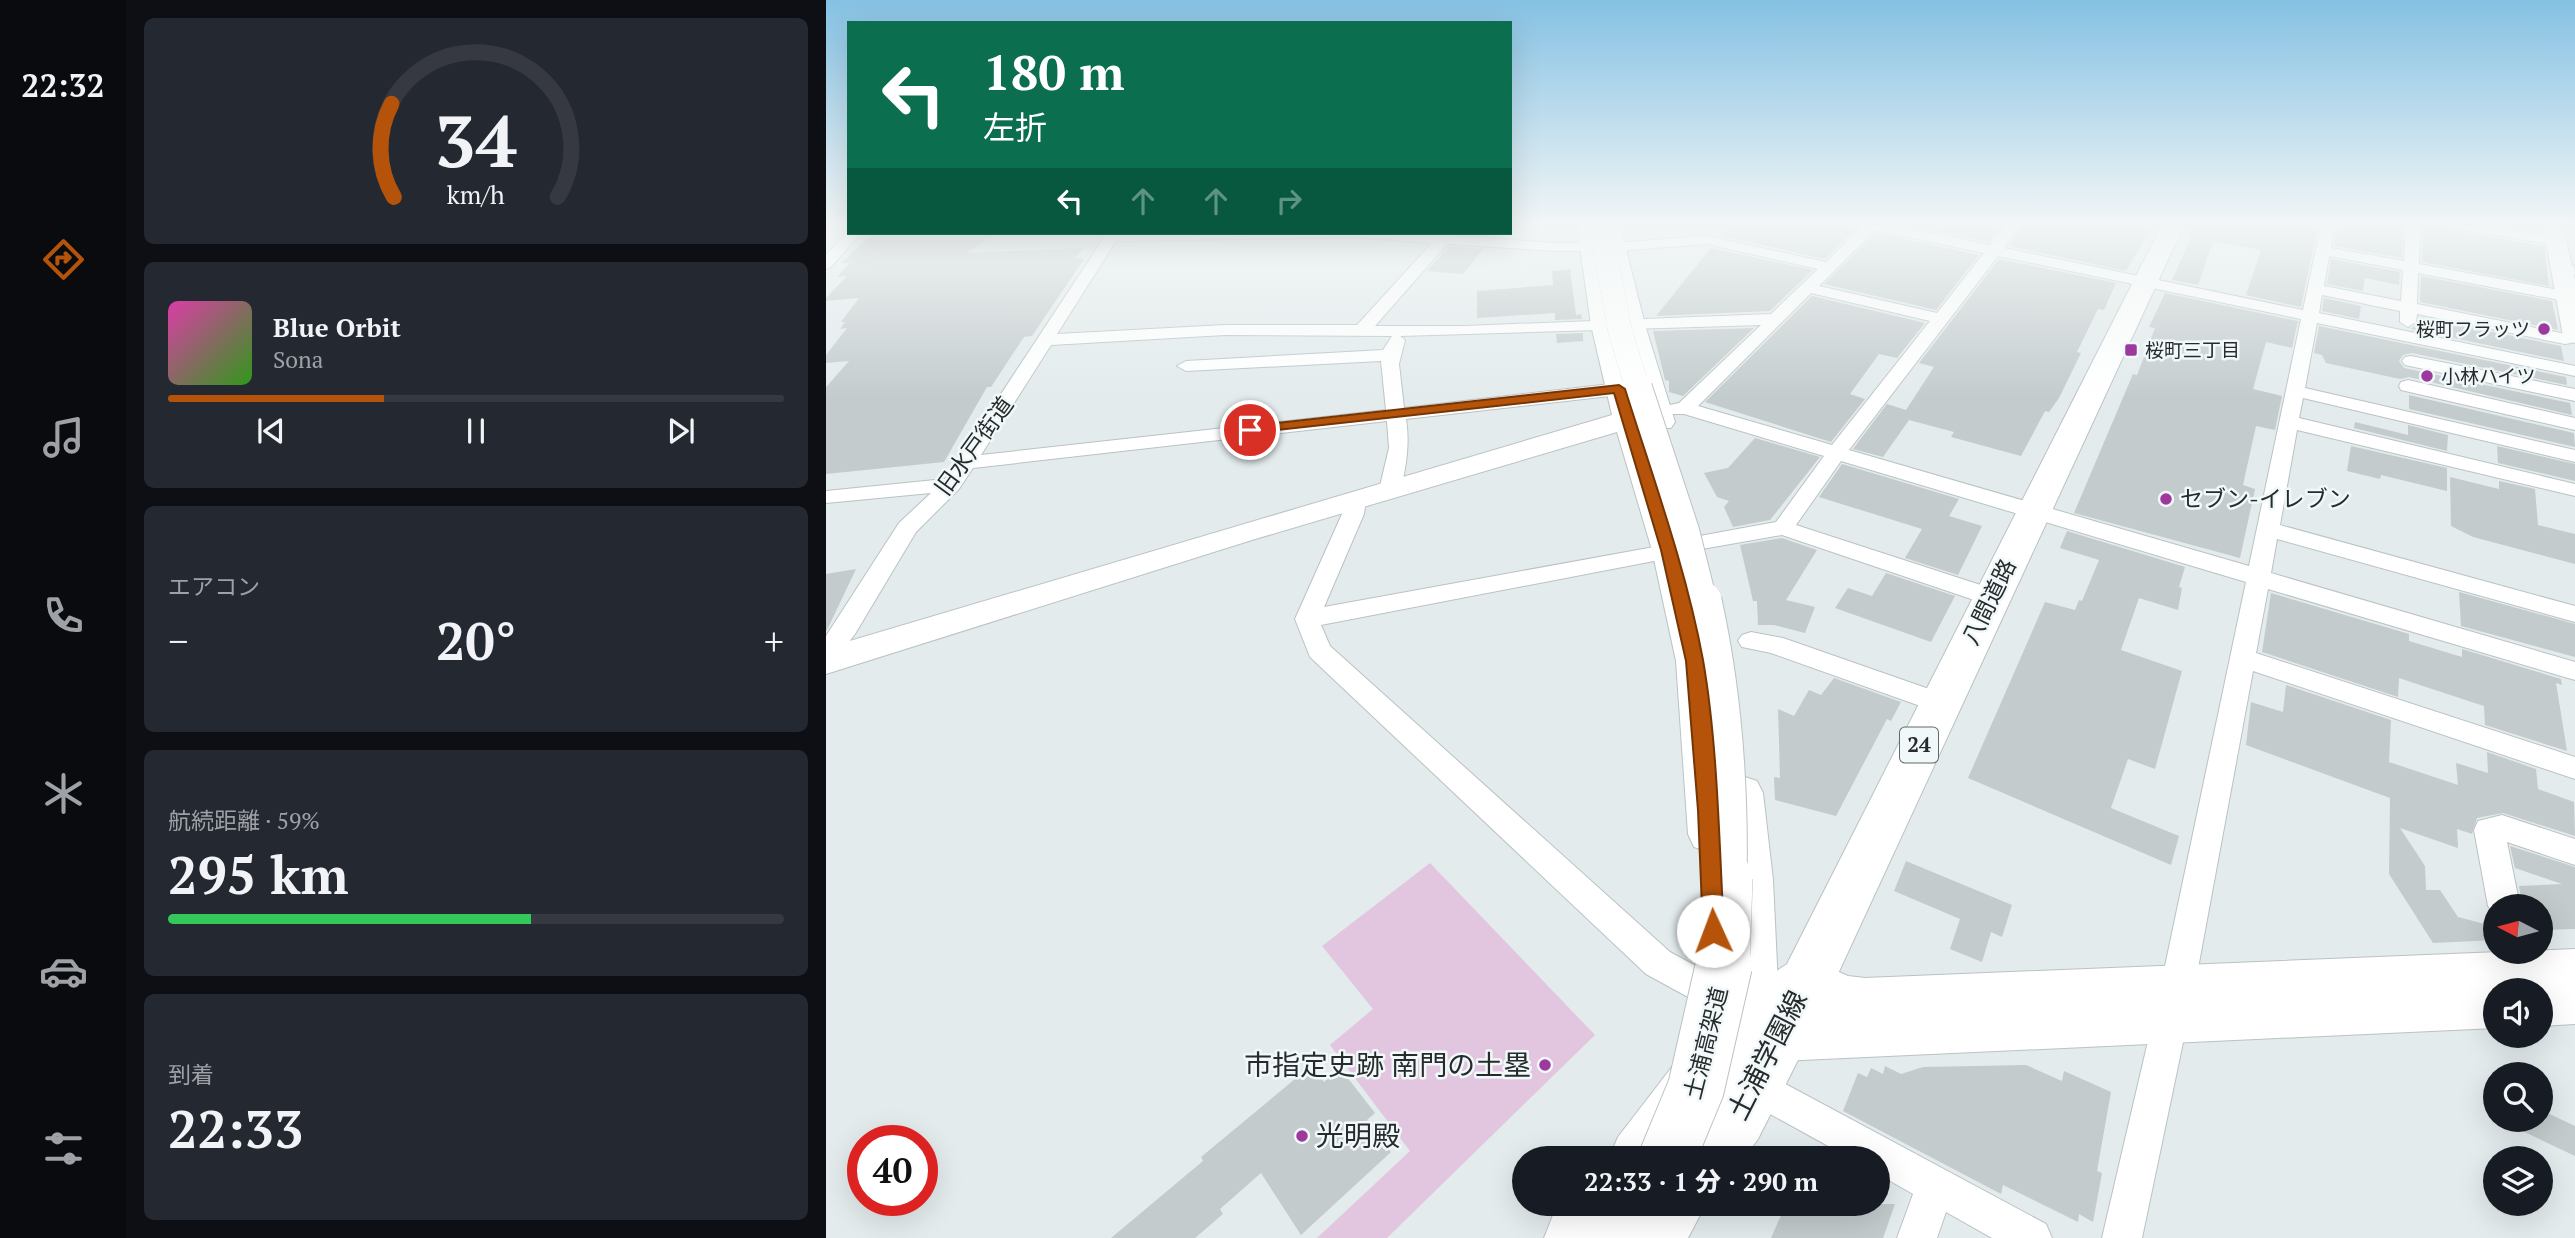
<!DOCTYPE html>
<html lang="ja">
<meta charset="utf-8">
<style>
body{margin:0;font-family:"PT Serif","Noto Sans JP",serif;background:#242831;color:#f1f3f6;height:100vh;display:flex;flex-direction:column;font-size:26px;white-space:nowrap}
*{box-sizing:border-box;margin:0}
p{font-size:23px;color:#9ea1a6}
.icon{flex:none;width:38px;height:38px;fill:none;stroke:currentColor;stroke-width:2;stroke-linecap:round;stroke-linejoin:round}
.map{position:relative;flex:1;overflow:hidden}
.sheet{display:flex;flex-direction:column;gap:18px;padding:18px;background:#0d0f14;width:700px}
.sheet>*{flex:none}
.hud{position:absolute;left:21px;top:21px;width:665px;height:214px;border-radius:0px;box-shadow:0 7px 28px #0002;background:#0b6e4f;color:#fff;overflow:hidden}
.needle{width:46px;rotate:276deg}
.tools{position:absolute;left:1657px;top:894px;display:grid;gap:14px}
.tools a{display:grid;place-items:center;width:70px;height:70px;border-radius:50%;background:#171b24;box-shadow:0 7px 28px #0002;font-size:35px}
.speed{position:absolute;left:21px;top:1125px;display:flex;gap:14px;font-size:35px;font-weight:700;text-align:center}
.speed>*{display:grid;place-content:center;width:91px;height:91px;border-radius:50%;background:#171b24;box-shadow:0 7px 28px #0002;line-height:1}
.speed .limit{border:10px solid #d22;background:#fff;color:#111}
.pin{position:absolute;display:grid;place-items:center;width:60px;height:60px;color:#fff;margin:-30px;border:4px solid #fff;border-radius:50%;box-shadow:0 2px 7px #0007}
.me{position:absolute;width:77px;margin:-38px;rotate:358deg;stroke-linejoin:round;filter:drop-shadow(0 0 5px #0008)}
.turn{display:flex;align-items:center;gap:24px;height:147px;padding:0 21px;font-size:32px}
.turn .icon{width:91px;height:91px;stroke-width:2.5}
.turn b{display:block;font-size:49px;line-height:60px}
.lanes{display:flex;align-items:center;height:66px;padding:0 21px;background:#0003;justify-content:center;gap:35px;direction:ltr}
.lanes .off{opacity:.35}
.big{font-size:52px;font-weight:800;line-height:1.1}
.sheet .widget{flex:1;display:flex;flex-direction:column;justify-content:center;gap:10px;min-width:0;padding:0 24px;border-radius:10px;background:#242831}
.sheet .dial{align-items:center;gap:0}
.dial svg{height:182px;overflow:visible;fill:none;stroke:#363941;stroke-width:7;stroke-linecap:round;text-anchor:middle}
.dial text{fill:#f1f3f6;stroke:none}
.song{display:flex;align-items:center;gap:21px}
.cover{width:84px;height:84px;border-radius:10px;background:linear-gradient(135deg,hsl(320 70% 55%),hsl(110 70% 35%))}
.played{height:7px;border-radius:4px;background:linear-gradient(90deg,#b45309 35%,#363941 35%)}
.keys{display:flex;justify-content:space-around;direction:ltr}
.heat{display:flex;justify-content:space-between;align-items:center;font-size:38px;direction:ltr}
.charge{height:10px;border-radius:5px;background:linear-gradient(90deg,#34c759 59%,#363941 0)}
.trip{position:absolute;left:686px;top:1146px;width:378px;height:70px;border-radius:35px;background:#171b24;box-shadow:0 7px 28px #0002;font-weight:800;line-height:70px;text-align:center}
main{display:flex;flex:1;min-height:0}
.tab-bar{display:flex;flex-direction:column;width:126px;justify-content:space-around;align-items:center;background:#090b0e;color:#9ea1a6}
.tab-bar .icon{width:49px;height:49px}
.tab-bar .selected{color:#b45309}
.tab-bar b{font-size:32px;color:#f1f3f6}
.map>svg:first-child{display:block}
.green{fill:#e2c6e0}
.building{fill:#c3cbcc}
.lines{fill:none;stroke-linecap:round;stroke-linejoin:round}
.street-casing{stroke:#bac2c3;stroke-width:2}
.secondary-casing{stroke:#bac2c3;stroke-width:2}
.primary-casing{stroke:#bac2c3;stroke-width:2}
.street{fill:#fff;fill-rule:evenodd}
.secondary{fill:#fff;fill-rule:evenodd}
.primary{fill:#fff;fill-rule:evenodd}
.secondary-bridge-far3-casing{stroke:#bac2c3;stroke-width:24;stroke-linecap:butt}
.secondary-bridge-far2-casing{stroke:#bac2c3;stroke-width:32;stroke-linecap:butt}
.secondary-bridge-far1-casing{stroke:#bac2c3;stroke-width:41;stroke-linecap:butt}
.secondary-bridge-casing{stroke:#bac2c3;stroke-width:52;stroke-linecap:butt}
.primary-bridge-casing{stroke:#bac2c3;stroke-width:58;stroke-linecap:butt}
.secondary-bridge-far3{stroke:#fff;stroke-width:24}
.secondary-bridge-far2{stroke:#fff;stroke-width:30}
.secondary-bridge-far1{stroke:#fff;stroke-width:39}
.secondary-bridge{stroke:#fff;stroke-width:51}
.primary-bridge{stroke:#fff;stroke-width:56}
.route{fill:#b45309;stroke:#753606;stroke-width:2}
.poi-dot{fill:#9d389d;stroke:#f0f8f9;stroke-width:2.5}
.labels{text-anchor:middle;stroke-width:5;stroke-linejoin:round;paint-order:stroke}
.far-poi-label{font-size:19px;fill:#282b2b;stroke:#f0f8f9;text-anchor:start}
.shield{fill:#f0f8f9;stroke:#646869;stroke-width:2}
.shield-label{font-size:21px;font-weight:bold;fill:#282b2b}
.street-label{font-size:23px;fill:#282b2b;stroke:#f0f8f9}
.poi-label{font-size:23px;fill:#282b2b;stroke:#f0f8f9;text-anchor:start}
.near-street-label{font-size:28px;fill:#282b2b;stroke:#f0f8f9}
.near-poi-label{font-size:28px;fill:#282b2b;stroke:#f0f8f9;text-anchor:end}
</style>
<main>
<nav class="tab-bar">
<b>22:32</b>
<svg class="icon selected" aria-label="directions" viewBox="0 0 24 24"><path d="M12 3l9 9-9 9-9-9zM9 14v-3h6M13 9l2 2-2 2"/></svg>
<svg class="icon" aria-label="music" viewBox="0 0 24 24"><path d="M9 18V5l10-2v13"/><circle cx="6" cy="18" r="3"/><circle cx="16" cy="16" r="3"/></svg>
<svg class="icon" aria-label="phone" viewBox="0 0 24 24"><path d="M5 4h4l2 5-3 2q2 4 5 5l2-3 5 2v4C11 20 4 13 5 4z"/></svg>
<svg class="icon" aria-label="climate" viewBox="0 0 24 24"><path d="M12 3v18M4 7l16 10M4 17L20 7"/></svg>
<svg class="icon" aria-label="car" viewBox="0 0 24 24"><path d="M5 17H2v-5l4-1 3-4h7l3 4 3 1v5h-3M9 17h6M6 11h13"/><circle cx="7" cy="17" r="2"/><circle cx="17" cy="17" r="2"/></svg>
<svg class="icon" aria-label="filters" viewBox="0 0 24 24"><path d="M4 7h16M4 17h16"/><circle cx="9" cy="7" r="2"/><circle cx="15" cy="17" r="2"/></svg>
</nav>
<section class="sheet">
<div class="widget dial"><svg viewBox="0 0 100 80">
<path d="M14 69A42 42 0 1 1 86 69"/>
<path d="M14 69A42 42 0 0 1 13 28" stroke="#b45309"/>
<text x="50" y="56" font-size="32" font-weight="700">34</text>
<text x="50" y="72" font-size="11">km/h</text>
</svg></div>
<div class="widget">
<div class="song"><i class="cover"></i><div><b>Blue Orbit</b><p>Sona</p></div></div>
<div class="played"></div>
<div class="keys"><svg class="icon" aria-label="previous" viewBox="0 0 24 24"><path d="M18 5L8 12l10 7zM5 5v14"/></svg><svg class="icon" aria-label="pause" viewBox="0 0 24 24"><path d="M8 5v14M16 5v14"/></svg><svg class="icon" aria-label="next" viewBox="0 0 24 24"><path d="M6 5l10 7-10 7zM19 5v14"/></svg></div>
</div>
<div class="widget"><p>エアコン</p>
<div class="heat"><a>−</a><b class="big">20°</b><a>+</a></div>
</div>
<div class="widget"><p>航続距離 · 59%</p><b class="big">295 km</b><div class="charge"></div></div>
<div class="widget"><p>到着</p><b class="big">22:33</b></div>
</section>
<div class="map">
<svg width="1749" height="1238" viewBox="0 0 1749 1238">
<rect width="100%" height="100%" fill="#e3ebec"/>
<polygon class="green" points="604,863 769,1035 561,1238 491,1238 584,1151 504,1045 547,1009 496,946"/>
<g class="building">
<polygon points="904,225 1033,225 999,259 895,236"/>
<polygon points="1081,225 1176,225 1163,242"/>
<polygon points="1197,225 1327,225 1300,271 1183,246"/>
<polygon points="1364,225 1492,225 1475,307 1420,295 1435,250 1387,241 1372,285 1346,280 1365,237"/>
<polygon points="1512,225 1577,225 1576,258 1508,246"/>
<polygon points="1597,225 1625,225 1635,232 1718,246 1723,286 1596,262"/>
<polygon points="47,233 170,233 141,253 257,248 249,258 258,259 206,336 198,337 165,387 161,387 118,462 0,474 0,387 23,361 0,363 0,355 21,328 14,329 19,322 15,322 33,298 0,301 0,298 21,276 11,277 24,263 15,263"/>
<polygon points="1050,233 1153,255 1110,310 998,284"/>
<polygon points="622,247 657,249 637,274 601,271"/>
<polygon points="885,248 987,270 944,311 830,316"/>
<polygon points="1173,259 1290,283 1278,310 1272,309 1251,352 1255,353 1233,398 1223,412 1219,411 1195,456 1125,437 1128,432 1083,420 1057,457 1027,449 1061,404 1080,410 1108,367 1093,363"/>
<polygon points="1505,259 1574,272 1573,285 1539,278 1537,291 1501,284"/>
<polygon points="744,269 750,315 755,314 756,319 729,320 729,313 651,318 651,291 727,285 726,271"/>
<polygon points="1595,276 1726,301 1732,330 1594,302"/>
<polygon points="1339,293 1472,321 1466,348 1440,342 1427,389 1456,396 1449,430 1430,426 1417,485 1429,489 1414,558 1248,513 1307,374 1311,375 1329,328 1323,327"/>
<polygon points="986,296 1099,323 1071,358 1053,354 1024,394 1039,399 1005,442 879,402"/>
<polygon points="1498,298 1535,306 1533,319 1496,311"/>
<polygon points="1593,317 1735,346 1738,361 1585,329 1591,324"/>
<polygon points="1493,326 1740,377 1741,385 1586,353 1577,355 1573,361 1578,368 1744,403 1746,415 1583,377 1574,379 1500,363 1496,355 1488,353"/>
<polygon points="928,328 857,396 843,392 843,381 839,380 827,331"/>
<polygon points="757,333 757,341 731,343 730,334"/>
<polygon points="1583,395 1748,433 1749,447 1583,409"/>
<polygon points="1529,422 1582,435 1582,425 1622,435 1621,451 1528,428"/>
<polygon points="929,438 994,457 944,520 907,527 898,507 903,501 891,497 878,473 902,468"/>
<polygon points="1525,446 1621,468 1621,491 1555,475 1554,479 1521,471"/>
<polygon points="1671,446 1749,464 1749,481 1672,463"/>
<polygon points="1016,464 1133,499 1123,516 1156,526 1132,575 1079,558 1096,529 993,497"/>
<polygon points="1624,477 1673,489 1673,481 1709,489 1712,525 1749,534 1749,564 1647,537 1625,526"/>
<polygon points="1241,531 1359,567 1353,587 1356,588 1352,610 1313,598 1295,650 1356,671 1329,769 1302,759 1285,808 1353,836 1345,865 1142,778 1219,602 1249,610 1253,600 1256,601 1273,560 1234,548"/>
<polygon points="956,538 991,550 960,600 989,607 979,633 948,625 932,625 931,601 927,601 914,545"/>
<polygon points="30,569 1,630 0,631 0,574"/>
<polygon points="1060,573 1129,596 1105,642 1009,608 1022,588 1046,596"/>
<polygon points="1633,592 1749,624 1749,657 1635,626"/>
<polygon points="1445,593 1583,634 1583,641 1636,657 1636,649 1735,679 1736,685 1730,683 1741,751 1659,725 1658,706 1606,689 1573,678 1572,697 1436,652"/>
<polygon points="1008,678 1075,702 1065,721 1061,719 1010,816 949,800 948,777 954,778 952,709 968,716 983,690 995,695"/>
<polygon points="1460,685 1565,720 1563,762 1632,785 1630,763 1662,773 1661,752 1710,769 1712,789 1748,802 1749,836 1677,813 1651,818 1646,834 1631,829 1632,848 1574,828 1599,866 1600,890 1614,890 1632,917 1670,927 1670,940 1607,943 1563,874 1564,798 1420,745 1425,702 1457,712"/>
<polygon points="1684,846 1749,867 1749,929 1715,930 1715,906 1696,906 1693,886 1736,884 1689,868"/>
<polygon points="1080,861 1186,905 1176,937 1165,932 1156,962 1124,949 1134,919 1068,891"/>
<polygon points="486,1065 498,1082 514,1068 549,1113 541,1120 565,1152 475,1235 435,1173 394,1209 397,1214 369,1238 285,1238 377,1161 375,1157"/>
<polygon points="1200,1065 1236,1081 1238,1071 1285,1092 1271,1171 1276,1173 1267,1222 1253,1214 1252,1222 1177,1185 1175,1194 1017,1111 1032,1073 1041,1077 1045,1068 1057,1074 1059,1066 1075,1074 1097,1067"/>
<polygon points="1715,1110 1749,1126 1749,1156 1673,1120 1715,1120"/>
<polygon points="960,1204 1069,1204 1057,1238 945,1238"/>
</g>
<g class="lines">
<defs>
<g id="street">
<path d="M1037,225H1066L1164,245L1180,225H1195L1178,248L1477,310L1495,225H1509L1505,248L1578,261L1580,225H1594L1593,264L1749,293V303L1592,273L1591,304L1745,335L1748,339L1745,343L1739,344L1591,314L1590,322L1582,327L1574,322V311L1496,295L1493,313L1749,366V376L1491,323L1479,388L1749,450V462L1477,398L1473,418L1749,484V496L1471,430L1454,525L1749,606V622L1451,539L1445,573L1749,662V680L1442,589L1430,653L1749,757V779L1427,671L1368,990L1316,1238H1276L1334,990L1420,582L1015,461L970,525L1173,591L1177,597L1173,603H1157L956,535L876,549L868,547L865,542L868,537L950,522L998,456L858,414H839L836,410L839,406L853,403L935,325L574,336L579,340L573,364L578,408L793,383L802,389L793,395L580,419C584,444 580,465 575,490L564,496L553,490L563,448L561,421L147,468L133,489L90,532L29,634L9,660L0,663V636L73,523L105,493L0,503V491L119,479L281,233H589L729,243H789L881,236L1000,262ZM1049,230L1158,253L1111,313L993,286ZM530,237L606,243L531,325H399L231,334L290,241ZM621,244L729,251H789L881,244L992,269L945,314L639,326H549ZM1172,256L1475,319L1423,566L1023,450ZM1503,256L1577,270L1575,301L1498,286ZM985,293L1104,321L1006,445L872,406ZM399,335L566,336L557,350L360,361L351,366L360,371L555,361L560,410L155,455L225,345Z"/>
<polygon points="1628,225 1662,225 1730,237 1737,241 1730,245 1635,229"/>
<polygon points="23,230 23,233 35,233 5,267 0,269 0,255"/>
<polygon points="1748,265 1749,275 1743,273 1740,270"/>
<polygon points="1585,356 1749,389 1749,401 1579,365 1576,361 1579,357"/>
<polygon points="1582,380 1749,418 1749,430 1575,390 1573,386 1575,382"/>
<polygon points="529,494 540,500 538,514 498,607 828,547 836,549 839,554 836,559 828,561 495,625 504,646 844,952 905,985 910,997 905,1009 893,1014 820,974 484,657 469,619 516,514 518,500"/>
<polygon points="925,632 957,638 1123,696 1127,703 1123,710 1114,713 945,653 916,647 912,641 916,635"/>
<polygon points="1676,815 1749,839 1749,865 1681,842 1694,906 1670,906 1670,917 1662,906 1648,830 1652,821"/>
<polygon points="928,1067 1220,1224 1226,1238 1166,1238 1120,1212 1111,1238 1071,1238 1087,1194 1052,1174 1052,1158 1024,1158 915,1098 910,1085 915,1072"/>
</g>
<g id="secondary">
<polygon points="751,225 771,225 789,325 812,408 817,407 795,325 775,229 777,225 793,225 795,229 819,325 849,422 845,428 825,428 821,422 816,424 858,550 886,661 899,785 901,781 916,776 931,781 937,793 947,880 953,1008 987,1009 962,996 955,980 962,964 979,957 1022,976 1039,978 1749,949 1749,1024 1715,1026 1715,990 1670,990 1670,1028 954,1061 939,1055 929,1059 911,1052 904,1034 900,844 883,852 868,847 862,834 850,661 826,550 791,432 426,540 0,674 0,648 786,415 765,325"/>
<polygon points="1717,225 1737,225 1749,280 1749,343 1740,341 1737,336"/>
</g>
<g id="primary">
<polygon points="1336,225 1358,225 974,1056 932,1139 918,1158 851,1158 852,1156 850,1158 783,1158 792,1137 886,1015 961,964"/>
<polygon points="737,1204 880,1204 862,1238 718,1238 727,1215"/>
</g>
</defs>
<use href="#street" class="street-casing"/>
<use href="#secondary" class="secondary-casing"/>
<use href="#primary" class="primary-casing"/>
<use href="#street" class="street"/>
<use href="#secondary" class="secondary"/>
<use href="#primary" class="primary"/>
<defs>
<polyline id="secondary-bridge-far3" points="774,225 794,331 812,390"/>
<polyline id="secondary-bridge-far2" points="811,388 858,531 876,603"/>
<path id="secondary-bridge-far1" d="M876,601C896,692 903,787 901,880"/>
<polyline id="secondary-bridge" points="898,965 901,878"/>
<polyline id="primary-bridge" points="841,1158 870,1088 898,965"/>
</defs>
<use href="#secondary-bridge-far3" class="secondary-bridge-far3-casing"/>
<use href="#secondary-bridge-far2" class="secondary-bridge-far2-casing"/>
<use href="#secondary-bridge-far1" class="secondary-bridge-far1-casing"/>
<use href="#secondary-bridge" class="secondary-bridge-casing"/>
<use href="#primary-bridge" class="primary-bridge-casing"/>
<use href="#secondary-bridge-far3" class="secondary-bridge-far3"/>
<use href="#secondary-bridge-far2" class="secondary-bridge-far2"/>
<use href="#secondary-bridge-far1" class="secondary-bridge-far1"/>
<use href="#secondary-bridge" class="secondary-bridge"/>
<use href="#primary-bridge" class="primary-bridge"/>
</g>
<linearGradient id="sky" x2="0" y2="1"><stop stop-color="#85c1e3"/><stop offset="0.56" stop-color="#f2f6f6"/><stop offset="1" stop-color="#f2f6f6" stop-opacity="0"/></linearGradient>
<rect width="1749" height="399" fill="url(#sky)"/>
<path class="route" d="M793,385L799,389C827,478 860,568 877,660C892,746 893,844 898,931L895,938L887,941L880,938L877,931L872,810L860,661L835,550L788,393L424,433L418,430L424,426Z"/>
<g class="poi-dot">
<circle cx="1718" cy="329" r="7"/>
<rect x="1298" y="343" width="14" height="14" rx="3.5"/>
<circle cx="1601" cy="376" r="7"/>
<circle cx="1340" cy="499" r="7"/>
<circle cx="719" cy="1065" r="7"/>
<circle cx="476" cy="1136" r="7"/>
</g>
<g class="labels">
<g class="far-poi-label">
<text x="1704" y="336" text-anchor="end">桜町フラッツ</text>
<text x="1319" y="357">桜町三丁目</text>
<text x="1615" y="383">小林ハイツ</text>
</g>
<rect class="shield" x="1074" y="727.5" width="38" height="35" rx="5"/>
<g class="shield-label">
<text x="1093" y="752">24</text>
</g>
<g class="street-label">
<text transform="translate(148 446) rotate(-54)" y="8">旧水戸街道</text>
<text transform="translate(1163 602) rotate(-64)" y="8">八間道路</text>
<text transform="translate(880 1043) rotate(-76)" y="8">土浦高架道</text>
</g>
<g class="poi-label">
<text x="1354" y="507">セブン-イレブン</text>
</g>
<g class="near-street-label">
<text transform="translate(941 1055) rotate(-63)" y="10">土浦学園線</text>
</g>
<g class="near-poi-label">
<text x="705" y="1075">市指定史跡 南門の土塁</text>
<text x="490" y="1146" text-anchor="start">光明殿</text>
</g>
</g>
</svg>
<div class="tools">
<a><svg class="needle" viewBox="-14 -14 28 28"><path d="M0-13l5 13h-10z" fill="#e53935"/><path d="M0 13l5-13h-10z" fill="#9ea1a6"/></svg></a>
<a><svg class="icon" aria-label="sound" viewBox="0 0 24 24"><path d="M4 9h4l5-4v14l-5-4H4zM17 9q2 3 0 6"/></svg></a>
<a><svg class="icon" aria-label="search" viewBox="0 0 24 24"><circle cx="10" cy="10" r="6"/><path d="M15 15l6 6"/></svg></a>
<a><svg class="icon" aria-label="layers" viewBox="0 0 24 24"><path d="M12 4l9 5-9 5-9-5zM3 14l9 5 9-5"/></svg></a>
</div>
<div class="speed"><div class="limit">40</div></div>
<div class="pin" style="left:424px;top:430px;background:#d93025"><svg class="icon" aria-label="arrive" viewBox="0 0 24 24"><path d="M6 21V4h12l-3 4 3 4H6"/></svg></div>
<svg class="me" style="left:887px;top:931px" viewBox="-20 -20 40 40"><circle r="19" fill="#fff"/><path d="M0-13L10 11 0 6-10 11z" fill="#b45309"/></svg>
<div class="trip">22:33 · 1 分 · 290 m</div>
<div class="hud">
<div class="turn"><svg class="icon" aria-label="left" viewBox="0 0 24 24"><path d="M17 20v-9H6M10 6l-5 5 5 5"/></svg><div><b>180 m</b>左折</div></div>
<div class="lanes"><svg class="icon" aria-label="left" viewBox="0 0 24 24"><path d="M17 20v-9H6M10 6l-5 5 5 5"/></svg><svg class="icon off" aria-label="ahead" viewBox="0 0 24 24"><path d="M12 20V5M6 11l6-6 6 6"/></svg><svg class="icon off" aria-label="ahead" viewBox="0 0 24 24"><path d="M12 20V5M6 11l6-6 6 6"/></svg><svg class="icon off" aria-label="right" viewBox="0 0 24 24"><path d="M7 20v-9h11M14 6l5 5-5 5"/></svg></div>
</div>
</div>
</main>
